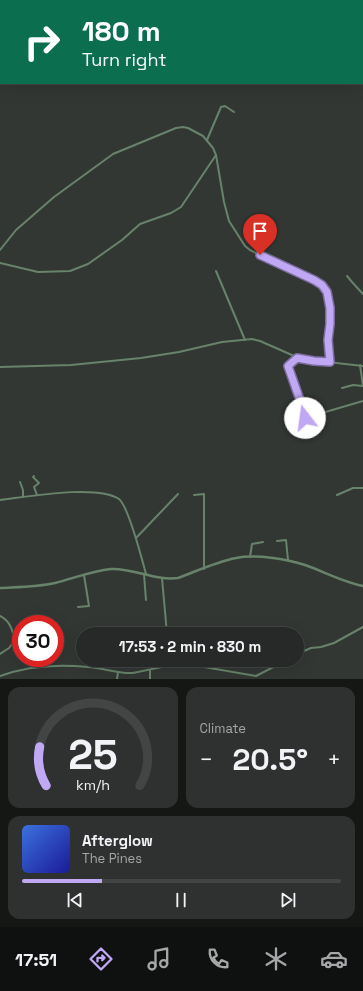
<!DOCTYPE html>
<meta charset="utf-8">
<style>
body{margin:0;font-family:"Space Grotesk",sans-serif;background:#2e312f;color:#f1f3f6;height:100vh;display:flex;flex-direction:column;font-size:15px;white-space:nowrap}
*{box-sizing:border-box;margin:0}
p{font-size:13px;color:#a4a6a7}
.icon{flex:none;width:22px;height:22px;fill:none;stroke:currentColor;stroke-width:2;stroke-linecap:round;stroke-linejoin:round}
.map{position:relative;height:679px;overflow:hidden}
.details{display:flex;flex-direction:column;gap:8px;padding:8px;background:#151715;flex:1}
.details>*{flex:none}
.guide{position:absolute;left:0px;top:0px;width:363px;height:84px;box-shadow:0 4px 16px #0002,0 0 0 1px #424544;background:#0b6e4f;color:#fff;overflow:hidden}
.speed{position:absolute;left:12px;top:615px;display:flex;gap:8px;font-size:20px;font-weight:700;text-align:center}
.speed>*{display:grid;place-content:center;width:52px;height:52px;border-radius:50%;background:#262927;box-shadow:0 4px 16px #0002,0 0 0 1px #424544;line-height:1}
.speed .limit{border:6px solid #d22;background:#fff;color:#111}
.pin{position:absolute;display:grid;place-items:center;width:34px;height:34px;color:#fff;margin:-41px -17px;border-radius:50% 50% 50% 0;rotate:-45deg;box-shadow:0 0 4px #0007}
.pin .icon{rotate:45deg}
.me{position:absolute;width:44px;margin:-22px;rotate:345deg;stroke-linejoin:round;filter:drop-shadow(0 0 3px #0008)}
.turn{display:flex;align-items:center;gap:14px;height:84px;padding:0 16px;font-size:18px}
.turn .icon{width:52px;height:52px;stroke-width:2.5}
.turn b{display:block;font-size:28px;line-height:34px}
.big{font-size:30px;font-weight:800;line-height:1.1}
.details .widget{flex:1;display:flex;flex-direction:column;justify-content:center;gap:6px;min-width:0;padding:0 14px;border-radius:12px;background:#2e312f}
.details .dial{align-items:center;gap:0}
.dial svg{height:104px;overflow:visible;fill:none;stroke:#424544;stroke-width:7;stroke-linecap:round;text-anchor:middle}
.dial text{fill:#f1f3f6;stroke:none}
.song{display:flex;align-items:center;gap:12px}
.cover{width:48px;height:48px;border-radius:6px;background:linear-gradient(135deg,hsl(220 70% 55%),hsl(240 70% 35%))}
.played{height:4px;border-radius:2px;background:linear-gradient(90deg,#c0a8f4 25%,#424544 25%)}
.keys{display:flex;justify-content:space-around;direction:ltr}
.heat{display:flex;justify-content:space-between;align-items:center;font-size:22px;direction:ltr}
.details .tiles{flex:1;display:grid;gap:8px;grid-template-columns:1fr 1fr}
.widget:last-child{grid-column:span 2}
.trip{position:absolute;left:76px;top:627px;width:228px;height:40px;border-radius:20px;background:#262927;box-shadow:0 4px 16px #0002,0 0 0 1px #424544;font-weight:800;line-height:40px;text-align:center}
.dock{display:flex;height:64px;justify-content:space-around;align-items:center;background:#0f1010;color:#a4a6a7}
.dock .icon{width:28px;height:28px}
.dock .on{color:#c0a8f4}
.dock b{font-size:18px;color:#f1f3f6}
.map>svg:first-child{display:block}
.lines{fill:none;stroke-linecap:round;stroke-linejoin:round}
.minor{stroke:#67836a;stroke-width:2}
.tertiary{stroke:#67836a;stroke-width:2.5}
.route-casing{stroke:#7d6d9f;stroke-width:10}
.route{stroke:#c0a8f4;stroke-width:7}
</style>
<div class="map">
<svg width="363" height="679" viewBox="0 0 363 679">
<rect width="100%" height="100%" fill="#333734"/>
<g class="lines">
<g class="minor">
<polyline points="264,0 268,1"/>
<polyline points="17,1 18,0"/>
<polyline points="362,6 363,6"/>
<polyline points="0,23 1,22"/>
<polyline points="207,140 221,107 225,106 234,112"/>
<path d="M0,250L16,230L54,197L113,154L176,128L183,127L188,128L203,136L213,148L216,155L224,202L229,221L245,246L250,250L260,255L314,280C337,294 329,318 328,340C328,347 329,355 330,362"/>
<polyline points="0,263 38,272 70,271 88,264 122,240 140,224 171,213 181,207 216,155"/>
<polyline points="216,271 245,340"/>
<polyline points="347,276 352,282 363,294"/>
<polyline points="297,358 288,366 300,400 305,418 363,401"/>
<polyline points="360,365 363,386"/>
<polyline points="0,367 71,365 141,358 179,352 222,342 252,339 260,341 301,359 363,366"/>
<polyline points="342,388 353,385 363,386"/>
<polyline points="34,476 33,477 39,483 34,487 37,495"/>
<polyline points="20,482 23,490 23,497"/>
<polyline points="194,495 204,494 204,569"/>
<polyline points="337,495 353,488 363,488"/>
<path d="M0,500C26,497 97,484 119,499C129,507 142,560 146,574"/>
<polyline points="136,538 178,494"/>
<polyline points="277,541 286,540 288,560"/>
<polyline points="250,557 252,544 263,542"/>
<polyline points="144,574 146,600"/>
<polyline points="162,578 167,634"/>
<polyline points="78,607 89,606 84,575"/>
<path d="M0,616C10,621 12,629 15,640L9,648L0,654"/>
<polyline points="297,654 311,648 321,647 334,643 363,627"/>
<path d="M0,676C27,666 59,664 88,667C103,668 118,674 133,673L181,663L256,676L287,660"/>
<polyline points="117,679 118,672"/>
<polyline points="150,679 150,670"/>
</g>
<path class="tertiary" d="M0,588C18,587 37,587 55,583C74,578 92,571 111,569C134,568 155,581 178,578C197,571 216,562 236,558C255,554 287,559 305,565C325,572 343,582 363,586"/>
</g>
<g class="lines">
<defs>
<polyline id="route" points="260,255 314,280 322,285 327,292 330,308 330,324 328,340 330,362 314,361 297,358 288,366 300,400 305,418"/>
</defs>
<use href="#route" class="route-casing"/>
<use href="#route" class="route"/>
</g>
</svg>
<div class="speed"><div class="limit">30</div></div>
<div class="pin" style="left:260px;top:255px;background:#d93025"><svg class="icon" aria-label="arrive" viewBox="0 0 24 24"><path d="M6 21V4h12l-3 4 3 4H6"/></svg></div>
<svg class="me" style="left:305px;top:418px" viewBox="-20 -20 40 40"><circle r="19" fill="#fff"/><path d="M0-13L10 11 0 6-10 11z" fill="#c0a8f4"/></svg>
<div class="trip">17:53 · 2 min · 830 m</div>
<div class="guide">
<div class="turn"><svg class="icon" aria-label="right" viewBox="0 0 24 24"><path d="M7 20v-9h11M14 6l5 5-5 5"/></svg><div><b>180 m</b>Turn right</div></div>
</div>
</div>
<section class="details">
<div class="tiles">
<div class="widget dial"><svg viewBox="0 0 100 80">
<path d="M14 69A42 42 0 1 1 86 69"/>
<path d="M14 69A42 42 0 0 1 9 39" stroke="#c0a8f4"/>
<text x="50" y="56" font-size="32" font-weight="700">25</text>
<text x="50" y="72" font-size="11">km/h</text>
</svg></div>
<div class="widget"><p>Climate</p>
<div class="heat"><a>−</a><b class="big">20.5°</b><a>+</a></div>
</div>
<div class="widget">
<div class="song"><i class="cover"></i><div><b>Afterglow</b><p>The Pines</p></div></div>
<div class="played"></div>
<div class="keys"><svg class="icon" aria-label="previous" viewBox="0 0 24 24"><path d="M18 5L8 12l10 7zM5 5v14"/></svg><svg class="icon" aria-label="pause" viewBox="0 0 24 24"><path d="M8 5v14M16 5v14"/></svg><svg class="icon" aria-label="next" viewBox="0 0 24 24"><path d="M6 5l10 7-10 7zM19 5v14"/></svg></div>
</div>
</div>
</section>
<nav class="dock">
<b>17:51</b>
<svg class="icon on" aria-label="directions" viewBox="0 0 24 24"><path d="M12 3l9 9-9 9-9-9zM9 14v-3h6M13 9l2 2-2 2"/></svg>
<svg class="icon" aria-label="music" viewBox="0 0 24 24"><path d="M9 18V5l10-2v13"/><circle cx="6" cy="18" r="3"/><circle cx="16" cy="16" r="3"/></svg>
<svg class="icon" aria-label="phone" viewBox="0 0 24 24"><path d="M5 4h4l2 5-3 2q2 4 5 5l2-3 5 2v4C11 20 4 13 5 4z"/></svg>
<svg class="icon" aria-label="climate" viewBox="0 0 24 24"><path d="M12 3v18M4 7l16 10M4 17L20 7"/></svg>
<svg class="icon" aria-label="car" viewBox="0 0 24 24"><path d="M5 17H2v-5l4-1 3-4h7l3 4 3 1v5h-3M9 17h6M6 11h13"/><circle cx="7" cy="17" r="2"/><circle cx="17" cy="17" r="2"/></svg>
</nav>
